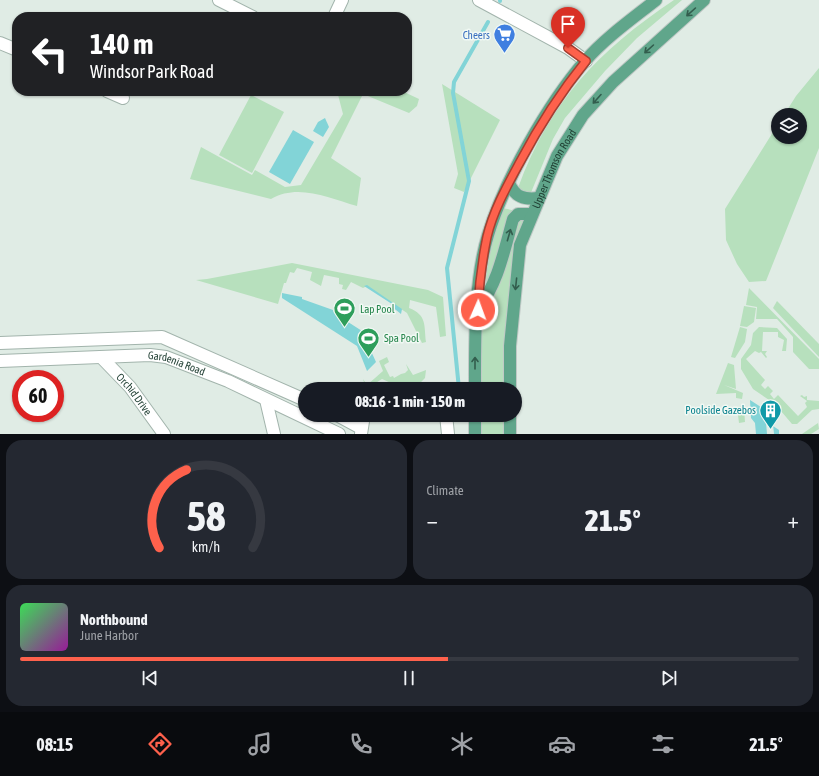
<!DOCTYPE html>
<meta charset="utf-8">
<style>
body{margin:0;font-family:"Asap Condensed",sans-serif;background:#242831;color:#f1f3f6;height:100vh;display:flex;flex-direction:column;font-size:15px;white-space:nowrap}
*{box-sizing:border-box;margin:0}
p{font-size:13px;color:#9ea1a6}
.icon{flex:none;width:22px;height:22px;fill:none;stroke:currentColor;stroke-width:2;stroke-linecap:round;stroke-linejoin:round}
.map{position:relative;height:434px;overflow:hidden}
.sheet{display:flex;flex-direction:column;gap:6px;padding:6px;background:#0d0f14;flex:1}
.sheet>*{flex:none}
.top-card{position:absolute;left:12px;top:12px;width:400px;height:84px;border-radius:16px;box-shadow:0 1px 3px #0004;background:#202124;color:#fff;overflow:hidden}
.buttons{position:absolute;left:771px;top:108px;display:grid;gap:8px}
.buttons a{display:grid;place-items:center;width:36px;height:36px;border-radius:50%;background:#171b24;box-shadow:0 1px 3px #0004;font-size:20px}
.speed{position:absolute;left:12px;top:370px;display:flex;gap:8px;font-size:20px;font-weight:700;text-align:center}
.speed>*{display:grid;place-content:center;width:52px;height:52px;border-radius:50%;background:#171b24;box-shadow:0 1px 3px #0004;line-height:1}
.speed .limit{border:6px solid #d22;background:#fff;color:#111}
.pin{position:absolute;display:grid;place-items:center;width:34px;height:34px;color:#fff;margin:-41px -17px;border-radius:50% 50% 50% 0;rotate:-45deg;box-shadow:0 0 4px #0007}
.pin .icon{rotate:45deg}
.me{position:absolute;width:44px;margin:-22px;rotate:2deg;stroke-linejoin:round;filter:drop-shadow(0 0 3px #0008)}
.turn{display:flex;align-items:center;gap:14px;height:84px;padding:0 12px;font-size:18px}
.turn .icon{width:52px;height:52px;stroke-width:2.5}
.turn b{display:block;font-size:28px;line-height:34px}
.big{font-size:30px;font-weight:800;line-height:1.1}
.sheet .tile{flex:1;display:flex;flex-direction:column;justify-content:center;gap:6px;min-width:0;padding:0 14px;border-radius:16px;background:#242831}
.sheet .dial{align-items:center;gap:0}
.dial svg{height:104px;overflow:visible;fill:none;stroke:#363941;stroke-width:7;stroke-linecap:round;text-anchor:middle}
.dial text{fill:#f1f3f6;stroke:none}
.song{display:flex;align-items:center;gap:12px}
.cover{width:48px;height:48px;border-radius:6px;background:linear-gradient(135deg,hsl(130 70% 55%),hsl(300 70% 35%))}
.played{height:4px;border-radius:2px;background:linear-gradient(90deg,#fe614c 55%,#363941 55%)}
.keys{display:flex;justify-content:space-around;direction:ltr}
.heat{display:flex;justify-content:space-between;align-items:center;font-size:22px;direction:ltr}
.sheet .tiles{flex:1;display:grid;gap:6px;grid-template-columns:1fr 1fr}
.tile:last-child{grid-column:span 2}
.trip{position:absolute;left:298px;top:382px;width:224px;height:40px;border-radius:20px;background:#171b24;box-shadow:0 1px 3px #0004;font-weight:800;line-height:40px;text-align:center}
.tab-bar{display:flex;height:64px;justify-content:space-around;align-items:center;background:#090b0e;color:#9ea1a6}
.tab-bar .icon{width:28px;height:28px}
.tab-bar .active{color:#fe614c}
.tab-bar b{font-size:18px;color:#f1f3f6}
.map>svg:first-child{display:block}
.green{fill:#b7e0bd}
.water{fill:#82d4d7}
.pier{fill:#e0ece5}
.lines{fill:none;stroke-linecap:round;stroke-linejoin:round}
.stream{stroke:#82d4d7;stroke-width:4}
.minor-casing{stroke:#a2b4ac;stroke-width:14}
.major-casing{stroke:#c0c9c6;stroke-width:14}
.minor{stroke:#fff;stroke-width:12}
.major{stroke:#60a68b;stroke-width:12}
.oneway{stroke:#325d4d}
.route-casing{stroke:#a53f31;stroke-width:10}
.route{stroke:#fe614c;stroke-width:7}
.labels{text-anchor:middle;stroke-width:3;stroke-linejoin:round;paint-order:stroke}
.shop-label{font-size:11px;fill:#366cbe;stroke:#f1f9f4;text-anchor:end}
.street-label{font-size:11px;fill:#1f3e32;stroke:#f1f9f4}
.leisure-label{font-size:11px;fill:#27864d;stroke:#f1f9f4;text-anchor:start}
.culture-label{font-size:11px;fill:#0d838f;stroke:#f1f9f4;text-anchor:end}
</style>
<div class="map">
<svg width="819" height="434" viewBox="0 0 819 434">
<rect width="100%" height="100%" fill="#e0ece5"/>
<g class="green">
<path d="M674,0H682L637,38L605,71L565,118L553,139L530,195L518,188C550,101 598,51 674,0Z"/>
<polygon points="819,68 819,148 766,281 749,282 737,264 726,240 725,209 778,124 778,137 800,137 800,115 784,115 796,96"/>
<polygon points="442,84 500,120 464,192 454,188 458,174"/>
<path d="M337,91H402L419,99L417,106L409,113L363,94L331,158L361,178L357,206C329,198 298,183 271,199L190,179L201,147L252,175L255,170L285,187L301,185L343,114Z"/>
<polygon points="251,95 284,112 252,173 219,155"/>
<polygon points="497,207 532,214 520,245 510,389 475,389 479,281"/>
<path d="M292,263L428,290L443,297L446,336L440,337L436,307L410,300L409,308C427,315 424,325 426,342L422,343L407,313L367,286L363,288L351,282L346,290L342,289L343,285L339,284V278L324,275L321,286L310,280L312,272L297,268L294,273L290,272L286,283H284L278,304L196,280L207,279Z"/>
<polygon points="749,288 819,359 819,369 809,369 793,352 793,337 777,319 756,319 757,307 746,305"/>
<polygon points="777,301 819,344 819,357 773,308"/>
<polygon points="744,306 756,308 754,322 747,327 740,326"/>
<polygon points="740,327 747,329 745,342 735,358 731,357"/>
<polygon points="759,327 777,328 787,339 786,351 782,351 784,340 778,337 778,332 763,332 762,351 767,351 765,354 767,357 766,358 761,352 759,353 755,351 746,359 765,380 761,385 765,389 768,386 773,391 770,394 774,399 778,395 798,416 807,407 805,403 807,401 800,396 802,395 804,397 807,396 807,400 819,401 819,409 812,410 797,424 792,424 775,404 753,389 741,369 741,359 751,345 753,333"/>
<polygon points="387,357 389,362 384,365 390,377 393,376 394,378 401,374 405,373 408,370 406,364 413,375 426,370 425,378 420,383 391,383 382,379 366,389 363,379 367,385 383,371 379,361"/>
<polygon points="728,363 734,365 736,389 724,385 743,393 742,399 736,398 736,393 716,394"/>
<polygon points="744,406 745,422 739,423 737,407"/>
<rect x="475" y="415" width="35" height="19"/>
<polygon points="818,423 819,429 811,434 802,434"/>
</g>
<g class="water">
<polygon points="325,118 329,127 323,137 313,131 318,122"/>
<polygon points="293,130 314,142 290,184 269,172"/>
<polygon points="367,285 402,309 401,314 391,306 392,304 364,286"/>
<polygon points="282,293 302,297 302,299 333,310 334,313 373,338 365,348 368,355 368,352 371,351 376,362 367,371 357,346 282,298"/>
<polygon points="750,400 772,414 773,426 779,430 779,434 756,434 755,423 751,418"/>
</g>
<polygon class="pier" points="765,410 772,414 774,434 767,434"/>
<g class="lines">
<g class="stream">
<polyline points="500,1 500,0"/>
<polyline points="459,389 447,268 469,181 453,93 454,82 488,22"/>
</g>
<defs>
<g id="minor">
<polyline points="219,0 253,17"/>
<polyline points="479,0 568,48 586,61"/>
<polyline points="334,17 342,0"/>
<polyline points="0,43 17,50"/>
<polyline points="107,91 123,98"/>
<polyline points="0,343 162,337 305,400"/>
<path id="s1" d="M101,357L130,387L164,434"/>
<path id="s2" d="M0,361L150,355L166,357L228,381L339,434"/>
<polyline points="266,400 274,434"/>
<polyline points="337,415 361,428"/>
<polyline points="446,415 448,434"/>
<polyline points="361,434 364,415"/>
</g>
<g id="major">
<path d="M509,183C515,197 524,200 539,198"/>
<path d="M478,309C498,283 504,251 513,219L518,214H532"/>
<path d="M475,389C475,341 474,281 488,235C504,181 548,104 585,61C605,38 632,19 656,0"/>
<path id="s3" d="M510,389V346L520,245L557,156L583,115L613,82L704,0"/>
<polyline points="475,415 475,434"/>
<polyline points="510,434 510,415"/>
</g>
</defs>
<use href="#minor" class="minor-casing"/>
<use href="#major" class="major-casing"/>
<use href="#minor" class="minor"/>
<use href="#major" class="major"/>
</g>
<defs><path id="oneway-shaft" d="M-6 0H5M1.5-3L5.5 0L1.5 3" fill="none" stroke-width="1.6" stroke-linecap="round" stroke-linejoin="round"/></defs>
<g class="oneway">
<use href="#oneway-shaft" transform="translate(691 12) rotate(138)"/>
<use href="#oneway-shaft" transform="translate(649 49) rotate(138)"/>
<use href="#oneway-shaft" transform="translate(597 99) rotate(132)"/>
<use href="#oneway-shaft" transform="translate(509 235) rotate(-74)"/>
<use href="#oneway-shaft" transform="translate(516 284) rotate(96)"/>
<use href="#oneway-shaft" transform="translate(475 363) rotate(-90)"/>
</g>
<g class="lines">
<defs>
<path id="route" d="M478,310C479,285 482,261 487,237C493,211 507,186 520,162C539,126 560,93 586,61L568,48"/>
</defs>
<use href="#route" class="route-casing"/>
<use href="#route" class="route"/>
</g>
<defs>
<symbol id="supermarket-pin" viewBox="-11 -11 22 30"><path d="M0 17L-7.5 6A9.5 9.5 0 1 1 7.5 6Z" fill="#3f7fe0" stroke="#f1f9f4"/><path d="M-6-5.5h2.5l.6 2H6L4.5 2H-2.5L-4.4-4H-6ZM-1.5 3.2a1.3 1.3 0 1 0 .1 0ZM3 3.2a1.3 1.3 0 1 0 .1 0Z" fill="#fff"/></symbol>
<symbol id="stadium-pin" viewBox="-11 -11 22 30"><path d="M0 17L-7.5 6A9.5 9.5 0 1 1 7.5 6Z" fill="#2e9e5b" stroke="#f1f9f4"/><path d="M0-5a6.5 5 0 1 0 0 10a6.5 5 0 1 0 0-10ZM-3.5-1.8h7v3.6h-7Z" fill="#fff"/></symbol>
<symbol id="building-pin" viewBox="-11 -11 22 30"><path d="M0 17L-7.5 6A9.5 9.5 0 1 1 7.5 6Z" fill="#0f9aa8" stroke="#f1f9f4"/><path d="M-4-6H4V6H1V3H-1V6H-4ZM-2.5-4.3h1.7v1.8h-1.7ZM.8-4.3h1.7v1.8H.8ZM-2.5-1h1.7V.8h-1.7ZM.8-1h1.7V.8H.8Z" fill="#fff"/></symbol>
</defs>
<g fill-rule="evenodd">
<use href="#supermarket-pin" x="492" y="22" width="25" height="34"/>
<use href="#stadium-pin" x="332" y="296" width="25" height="34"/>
<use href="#stadium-pin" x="356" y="326" width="25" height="34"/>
<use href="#building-pin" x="758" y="398" width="25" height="34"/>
</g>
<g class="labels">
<g class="shop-label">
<text x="490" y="39">Cheers</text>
</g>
<g class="street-label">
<text dy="4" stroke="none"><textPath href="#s3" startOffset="228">Upper Thomson Road</textPath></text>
<text dy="4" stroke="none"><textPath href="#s2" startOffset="178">Gardenia Road</textPath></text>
<text dy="4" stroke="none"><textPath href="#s1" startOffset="50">Orchid Drive</textPath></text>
</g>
<g class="leisure-label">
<text x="360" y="313">Lap Pool</text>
<text x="384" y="342">Spa Pool</text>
</g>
<g class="culture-label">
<text x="756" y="414">Poolside Gazebos</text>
</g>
</g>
</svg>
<div class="buttons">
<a><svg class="icon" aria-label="layers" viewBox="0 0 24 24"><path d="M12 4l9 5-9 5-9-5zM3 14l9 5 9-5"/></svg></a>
</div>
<div class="speed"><div class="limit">60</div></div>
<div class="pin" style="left:568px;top:48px;background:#d93025"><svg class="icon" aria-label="arrive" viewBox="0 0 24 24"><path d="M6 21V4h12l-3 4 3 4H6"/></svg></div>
<svg class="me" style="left:478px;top:310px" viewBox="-20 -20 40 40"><circle r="17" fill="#fe614c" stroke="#fff" stroke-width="3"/><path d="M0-11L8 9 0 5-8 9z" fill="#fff"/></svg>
<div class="trip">08:16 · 1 min · 150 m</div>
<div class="top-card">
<div class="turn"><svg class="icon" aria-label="left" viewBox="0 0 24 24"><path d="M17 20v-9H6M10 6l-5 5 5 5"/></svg><div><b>140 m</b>Windsor Park Road</div></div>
</div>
</div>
<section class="sheet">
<div class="tiles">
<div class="tile dial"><svg viewBox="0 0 100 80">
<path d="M14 69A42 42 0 1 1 86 69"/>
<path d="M14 69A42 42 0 0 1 35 9" stroke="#fe614c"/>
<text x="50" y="56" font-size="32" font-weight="700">58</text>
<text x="50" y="72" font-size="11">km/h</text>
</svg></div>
<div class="tile"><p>Climate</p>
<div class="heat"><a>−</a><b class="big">21.5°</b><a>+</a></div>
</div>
<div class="tile">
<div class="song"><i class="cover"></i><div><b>Northbound</b><p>June Harbor</p></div></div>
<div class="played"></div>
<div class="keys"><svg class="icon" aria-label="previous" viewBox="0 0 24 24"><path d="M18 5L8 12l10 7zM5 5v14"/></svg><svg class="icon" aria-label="pause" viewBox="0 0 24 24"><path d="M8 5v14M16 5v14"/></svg><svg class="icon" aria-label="next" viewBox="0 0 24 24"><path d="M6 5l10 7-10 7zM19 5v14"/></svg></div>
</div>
</div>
</section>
<nav class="tab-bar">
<b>08:15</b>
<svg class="icon active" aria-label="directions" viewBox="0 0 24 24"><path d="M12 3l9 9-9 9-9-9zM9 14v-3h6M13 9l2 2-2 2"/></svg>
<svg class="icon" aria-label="music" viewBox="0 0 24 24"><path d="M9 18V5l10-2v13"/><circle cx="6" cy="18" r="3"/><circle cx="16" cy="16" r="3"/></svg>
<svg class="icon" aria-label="phone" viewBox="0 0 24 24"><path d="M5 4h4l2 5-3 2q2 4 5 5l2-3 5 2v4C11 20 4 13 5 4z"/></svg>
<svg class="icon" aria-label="climate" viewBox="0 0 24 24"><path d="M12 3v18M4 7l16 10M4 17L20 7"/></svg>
<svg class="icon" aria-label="car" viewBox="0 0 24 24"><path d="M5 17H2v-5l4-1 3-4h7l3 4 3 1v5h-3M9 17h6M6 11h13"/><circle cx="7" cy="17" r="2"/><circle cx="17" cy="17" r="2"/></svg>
<svg class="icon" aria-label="filters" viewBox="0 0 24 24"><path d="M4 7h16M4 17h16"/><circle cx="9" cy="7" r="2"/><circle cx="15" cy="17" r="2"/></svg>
<b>21.5°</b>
</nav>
